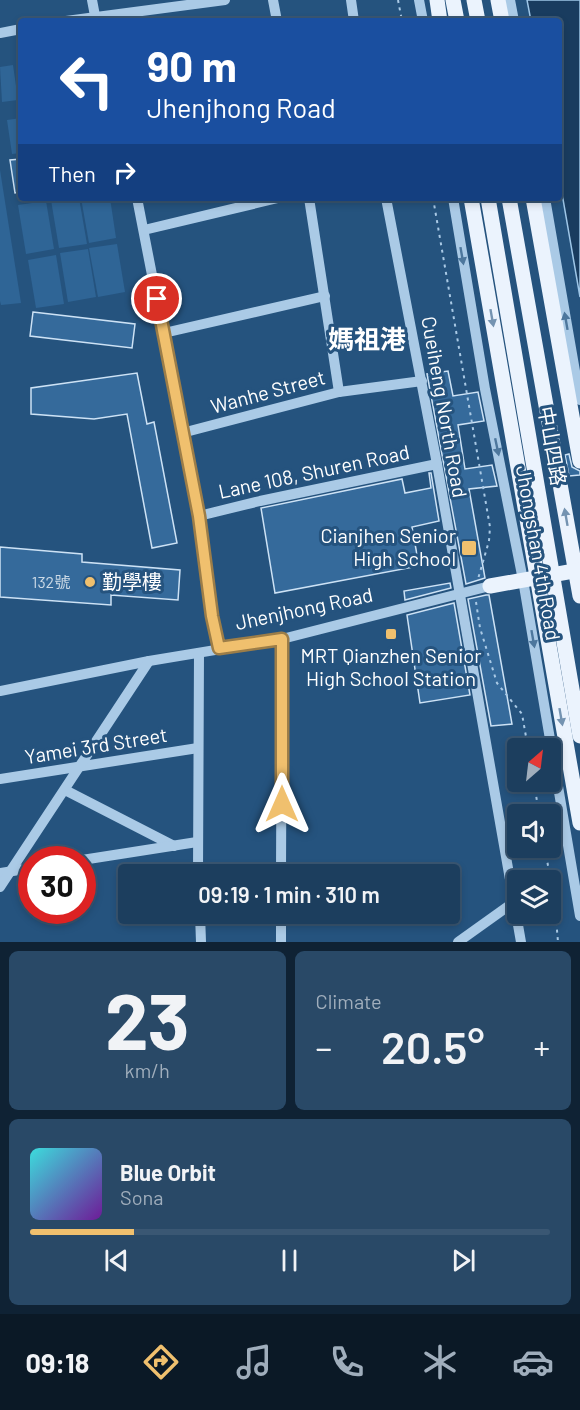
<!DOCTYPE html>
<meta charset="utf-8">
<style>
body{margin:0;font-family:Barlow,"Noto Sans TC",sans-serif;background:#294967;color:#f1f3f6;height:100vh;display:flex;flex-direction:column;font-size:22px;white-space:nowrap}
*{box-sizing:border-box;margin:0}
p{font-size:20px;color:#a0aebc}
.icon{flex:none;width:33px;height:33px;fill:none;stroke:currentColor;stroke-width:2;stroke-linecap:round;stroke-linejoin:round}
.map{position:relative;height:942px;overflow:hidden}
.details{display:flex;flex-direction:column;gap:9px;padding:9px;background:#0f2234;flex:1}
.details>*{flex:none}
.hud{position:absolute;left:18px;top:18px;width:544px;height:183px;border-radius:6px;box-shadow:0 3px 9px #0003,0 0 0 2px #3a5773;background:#1a4fa0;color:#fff;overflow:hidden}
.needle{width:39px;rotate:28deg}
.controls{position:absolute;left:507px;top:738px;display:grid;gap:12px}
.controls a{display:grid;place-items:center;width:54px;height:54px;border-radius:6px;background:#1c3e5e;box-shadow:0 3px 9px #0003,0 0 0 2px #3a5773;font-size:30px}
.speed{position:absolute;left:18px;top:846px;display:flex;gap:12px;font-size:30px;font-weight:700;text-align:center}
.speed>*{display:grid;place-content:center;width:78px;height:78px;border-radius:50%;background:#1c3e5e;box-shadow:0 3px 9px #0003,0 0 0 2px #3a5773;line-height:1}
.speed .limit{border:9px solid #d22;background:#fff;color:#111}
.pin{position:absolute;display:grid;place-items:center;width:51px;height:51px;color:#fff;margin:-26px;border:3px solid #fff;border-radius:50%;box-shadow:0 2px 6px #0007}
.me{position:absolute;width:66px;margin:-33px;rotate:0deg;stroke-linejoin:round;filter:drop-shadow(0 0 4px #0008)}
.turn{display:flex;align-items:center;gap:21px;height:126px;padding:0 30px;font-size:27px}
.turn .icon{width:78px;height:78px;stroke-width:2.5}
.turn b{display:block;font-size:42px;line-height:51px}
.then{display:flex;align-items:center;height:57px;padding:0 30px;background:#0003;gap:12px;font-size:22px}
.big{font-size:45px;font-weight:600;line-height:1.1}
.details .tile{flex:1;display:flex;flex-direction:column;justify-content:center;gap:9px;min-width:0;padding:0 21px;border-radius:9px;background:#294967}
.details .dial{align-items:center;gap:0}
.dial b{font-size:78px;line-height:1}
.song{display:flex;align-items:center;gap:18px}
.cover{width:72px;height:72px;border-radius:9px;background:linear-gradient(135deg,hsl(180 70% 55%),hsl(280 70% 35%))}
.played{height:6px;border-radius:3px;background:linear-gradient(90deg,#f0c06e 20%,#3a5773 20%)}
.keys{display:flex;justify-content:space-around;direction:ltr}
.heat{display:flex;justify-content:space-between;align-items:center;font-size:33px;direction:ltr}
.details .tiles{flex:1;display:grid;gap:9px;grid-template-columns:1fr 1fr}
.tile:last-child{grid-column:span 2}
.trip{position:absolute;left:118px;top:864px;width:342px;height:60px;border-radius:6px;background:#1c3e5e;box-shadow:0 3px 9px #0003,0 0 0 2px #3a5773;font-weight:600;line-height:60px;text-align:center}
.menu{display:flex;height:96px;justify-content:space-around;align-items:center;background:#0b1926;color:#a0aebc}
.menu .icon{width:42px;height:42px}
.menu .selected{color:#f0c06e}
.menu b{font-size:27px;color:#f1f3f6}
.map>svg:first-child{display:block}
.green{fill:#2f6596}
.water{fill:#193c5f;stroke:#9ec6e7;stroke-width:1.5}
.building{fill:#356a9b;stroke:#cde2f5;stroke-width:1.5}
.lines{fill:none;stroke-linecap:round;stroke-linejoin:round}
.path{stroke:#aacae6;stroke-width:2;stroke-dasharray:3 4.5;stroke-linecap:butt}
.minor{stroke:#aacae6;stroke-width:10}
.major{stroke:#ebf3fd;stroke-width:15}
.oneway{fill:#4d779d}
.oneway2{fill:#7493b1}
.route-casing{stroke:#9c7d48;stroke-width:15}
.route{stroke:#f0c06e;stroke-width:10}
.poi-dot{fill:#f0c06e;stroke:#25537e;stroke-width:2}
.labels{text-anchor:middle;stroke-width:6;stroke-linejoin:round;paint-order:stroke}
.number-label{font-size:16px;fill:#ccdae6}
.street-label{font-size:20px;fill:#fff;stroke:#25537e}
.poi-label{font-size:20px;fill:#fff;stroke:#25537e;text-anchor:end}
.district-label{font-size:26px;font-weight:bold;fill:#fff;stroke:#25537e}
</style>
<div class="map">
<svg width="580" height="942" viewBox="0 0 580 942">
<rect width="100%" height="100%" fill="#25537e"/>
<g class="green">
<polygon points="13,65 18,100 2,102 0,67"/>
<polygon points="21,118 21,153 12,154 7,120"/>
<polygon points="0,170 21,303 1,305 0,301"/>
<polygon points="61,198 79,198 87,244 59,248 51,200"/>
<polygon points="81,198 110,198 116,238 89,243"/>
<polygon points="46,201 54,249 26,254 18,205"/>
<polygon points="117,244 125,292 98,297 89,248"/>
<polygon points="88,249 96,297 68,302 60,253"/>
<polygon points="56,255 64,304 36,308 28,260"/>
</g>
<polygon class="water" points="527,0 580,0 580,297 560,182 560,21 531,21"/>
<g class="building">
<polygon points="21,159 21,192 15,193 10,160"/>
<polygon points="33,312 135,324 132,348 30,336"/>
<polygon points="448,371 453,396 478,392 484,421 458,425 465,469 492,465 497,486 469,489 485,578 466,584 427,374"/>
<polygon points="137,373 147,424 154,422 177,543 152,548 127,414 94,419 31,414 31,388"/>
<polygon points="569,454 572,467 580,471 580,475 569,476 565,455"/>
<polygon points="429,473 431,473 439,521 412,527 419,566 275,593 261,508 402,479 405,493 431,488"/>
<polygon points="0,547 82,554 82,562 180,570 178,600 111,595 111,605 0,597"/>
<polygon points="450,583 451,588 405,600 404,591"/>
<polygon points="486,595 489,595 512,724 491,726 468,599"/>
<polygon points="454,603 470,695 420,703 407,615"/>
</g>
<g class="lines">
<g class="path">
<polyline points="398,0 402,21"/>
<polyline points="433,198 490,527 489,541 478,579"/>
<polyline points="476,602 480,628 497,683 522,714 528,748"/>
<polyline points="534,782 539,814"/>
<polyline points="545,848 555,907 558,942"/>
</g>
<g class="minor">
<polyline points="92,0 96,21"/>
<polyline points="273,0 277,21"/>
<polyline points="351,0 354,21"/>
<polyline points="419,0 423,21"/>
<polyline points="510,0 514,21"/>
<polyline points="66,21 225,0"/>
<polyline points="0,33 21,29"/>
<polyline points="137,198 199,516 212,616 219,648"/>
<polyline points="309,198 339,392"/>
<polyline points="386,198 437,464 521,942"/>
<polyline points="453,198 485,389 523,580 580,916"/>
<polyline points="545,198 580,400"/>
<polyline points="144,230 278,198"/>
<polyline points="164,333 325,296"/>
<polyline points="182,433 339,392 422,381"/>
<polyline points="199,516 260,501 437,464"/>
<polyline points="0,691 149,661 282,639 490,586"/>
<polyline points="0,779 198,748"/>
<polyline points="65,790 174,846"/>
<polyline points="82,860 197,842"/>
<polyline points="0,873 32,868"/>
<polyline points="198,874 199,653"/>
<polyline points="281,874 282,639"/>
<polyline points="0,887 149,661"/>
<polyline points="200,914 201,942"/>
<polyline points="281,942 281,914"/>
<polyline points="458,942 514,902"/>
</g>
<g class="major">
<polyline points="437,0 440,21"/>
<polyline points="453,0 457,21"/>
<polyline points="474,0 478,21"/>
<polyline points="498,0 502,21"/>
<polyline points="471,198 580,823"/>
<polyline points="488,198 580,736"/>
<polyline points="509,198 580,596"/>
<polyline points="533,198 580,461"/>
<polyline points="490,586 580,570"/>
</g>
</g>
<defs><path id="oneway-solid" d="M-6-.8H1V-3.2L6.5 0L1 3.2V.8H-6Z" transform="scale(1.5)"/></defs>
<g class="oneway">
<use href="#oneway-solid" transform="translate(462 256) rotate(80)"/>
<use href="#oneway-solid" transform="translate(566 321) rotate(-100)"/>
<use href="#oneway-solid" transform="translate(497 447) rotate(78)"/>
<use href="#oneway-solid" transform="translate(533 639) rotate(80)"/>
</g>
<g class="oneway2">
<use href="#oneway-solid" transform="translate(492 318) rotate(80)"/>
<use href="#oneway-solid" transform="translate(566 517) rotate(-100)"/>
<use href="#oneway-solid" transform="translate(561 717) rotate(80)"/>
</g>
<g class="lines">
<defs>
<polyline id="route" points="157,299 199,516 212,616 219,648 282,639 282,804"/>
</defs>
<use href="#route" class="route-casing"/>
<use href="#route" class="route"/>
</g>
<g class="poi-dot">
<rect x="461" y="540" width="16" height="16" rx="3"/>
<circle cx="90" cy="582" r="6"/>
<rect x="385" y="628" width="12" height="12" rx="3"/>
</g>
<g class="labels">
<g class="number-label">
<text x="51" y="588">132號</text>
</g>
<g class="street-label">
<text transform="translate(268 392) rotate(-15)" y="7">Wanhe Street</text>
<text transform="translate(444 407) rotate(80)" y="7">Cueiheng North Road</text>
<text transform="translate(552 446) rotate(80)" y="7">中山四路</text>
<text transform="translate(314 472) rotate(-12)" y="7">Lane 108, Shuren Road</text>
<text transform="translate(538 553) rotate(80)" y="7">Jhongshan 4th Road</text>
<text transform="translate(304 609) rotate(-12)" y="7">Jhenjhong Road</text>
<text transform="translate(96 746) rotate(-9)" y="7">Yamei 3rd Street</text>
</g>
<g class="poi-label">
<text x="456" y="543">Cianjhen Senior<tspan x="456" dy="23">High School</tspan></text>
<text x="102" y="589" text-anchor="start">勤學樓</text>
<text x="391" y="663" text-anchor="middle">MRT Qianzhen Senior<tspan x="391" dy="23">High School Station</tspan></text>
</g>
<g class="district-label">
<text x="367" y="349">媽祖港</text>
</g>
</g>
</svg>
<div class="controls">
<a><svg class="needle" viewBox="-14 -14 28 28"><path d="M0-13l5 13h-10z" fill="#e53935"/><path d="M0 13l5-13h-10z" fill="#a0aebc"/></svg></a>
<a><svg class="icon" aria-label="sound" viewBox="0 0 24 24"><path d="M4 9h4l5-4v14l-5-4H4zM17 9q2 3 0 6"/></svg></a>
<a><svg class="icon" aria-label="layers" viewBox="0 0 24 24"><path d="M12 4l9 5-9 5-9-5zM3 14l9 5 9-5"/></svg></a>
</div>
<div class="speed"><div class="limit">30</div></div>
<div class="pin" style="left:157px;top:299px;background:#d93025"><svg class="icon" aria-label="arrive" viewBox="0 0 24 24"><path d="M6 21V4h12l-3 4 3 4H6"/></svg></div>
<svg class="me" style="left:282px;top:804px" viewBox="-20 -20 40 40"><path d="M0-17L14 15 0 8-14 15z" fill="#f0c06e" stroke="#fff" stroke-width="4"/></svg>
<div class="trip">09:19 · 1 min · 310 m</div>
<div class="hud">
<div class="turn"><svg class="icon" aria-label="left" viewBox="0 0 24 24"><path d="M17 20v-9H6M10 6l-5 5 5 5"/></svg><div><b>90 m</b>Jhenjhong Road</div></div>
<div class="then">Then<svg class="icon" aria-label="right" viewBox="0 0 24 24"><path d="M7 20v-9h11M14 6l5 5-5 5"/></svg></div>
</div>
</div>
<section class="details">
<div class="tiles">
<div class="tile dial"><b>23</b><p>km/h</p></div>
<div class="tile"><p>Climate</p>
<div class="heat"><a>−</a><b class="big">20.5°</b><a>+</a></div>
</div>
<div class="tile">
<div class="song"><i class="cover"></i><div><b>Blue Orbit</b><p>Sona</p></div></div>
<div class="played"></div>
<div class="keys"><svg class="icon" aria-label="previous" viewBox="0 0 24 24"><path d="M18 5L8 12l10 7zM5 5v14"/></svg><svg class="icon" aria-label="pause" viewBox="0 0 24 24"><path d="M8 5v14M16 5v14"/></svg><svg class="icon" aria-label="next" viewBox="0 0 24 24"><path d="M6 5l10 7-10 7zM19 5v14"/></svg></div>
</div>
</div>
</section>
<nav class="menu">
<b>09:18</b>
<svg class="icon selected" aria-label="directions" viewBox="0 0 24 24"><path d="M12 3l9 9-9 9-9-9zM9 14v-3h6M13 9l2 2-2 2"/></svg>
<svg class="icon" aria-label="music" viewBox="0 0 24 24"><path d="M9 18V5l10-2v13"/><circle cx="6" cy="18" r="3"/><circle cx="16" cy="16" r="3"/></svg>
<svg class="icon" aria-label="phone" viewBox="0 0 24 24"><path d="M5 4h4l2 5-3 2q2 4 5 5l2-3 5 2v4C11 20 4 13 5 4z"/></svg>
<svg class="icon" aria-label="climate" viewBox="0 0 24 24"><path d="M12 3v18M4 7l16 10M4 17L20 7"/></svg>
<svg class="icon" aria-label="car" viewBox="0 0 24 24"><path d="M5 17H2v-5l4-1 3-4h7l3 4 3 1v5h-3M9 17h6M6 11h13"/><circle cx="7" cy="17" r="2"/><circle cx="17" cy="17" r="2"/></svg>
</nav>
